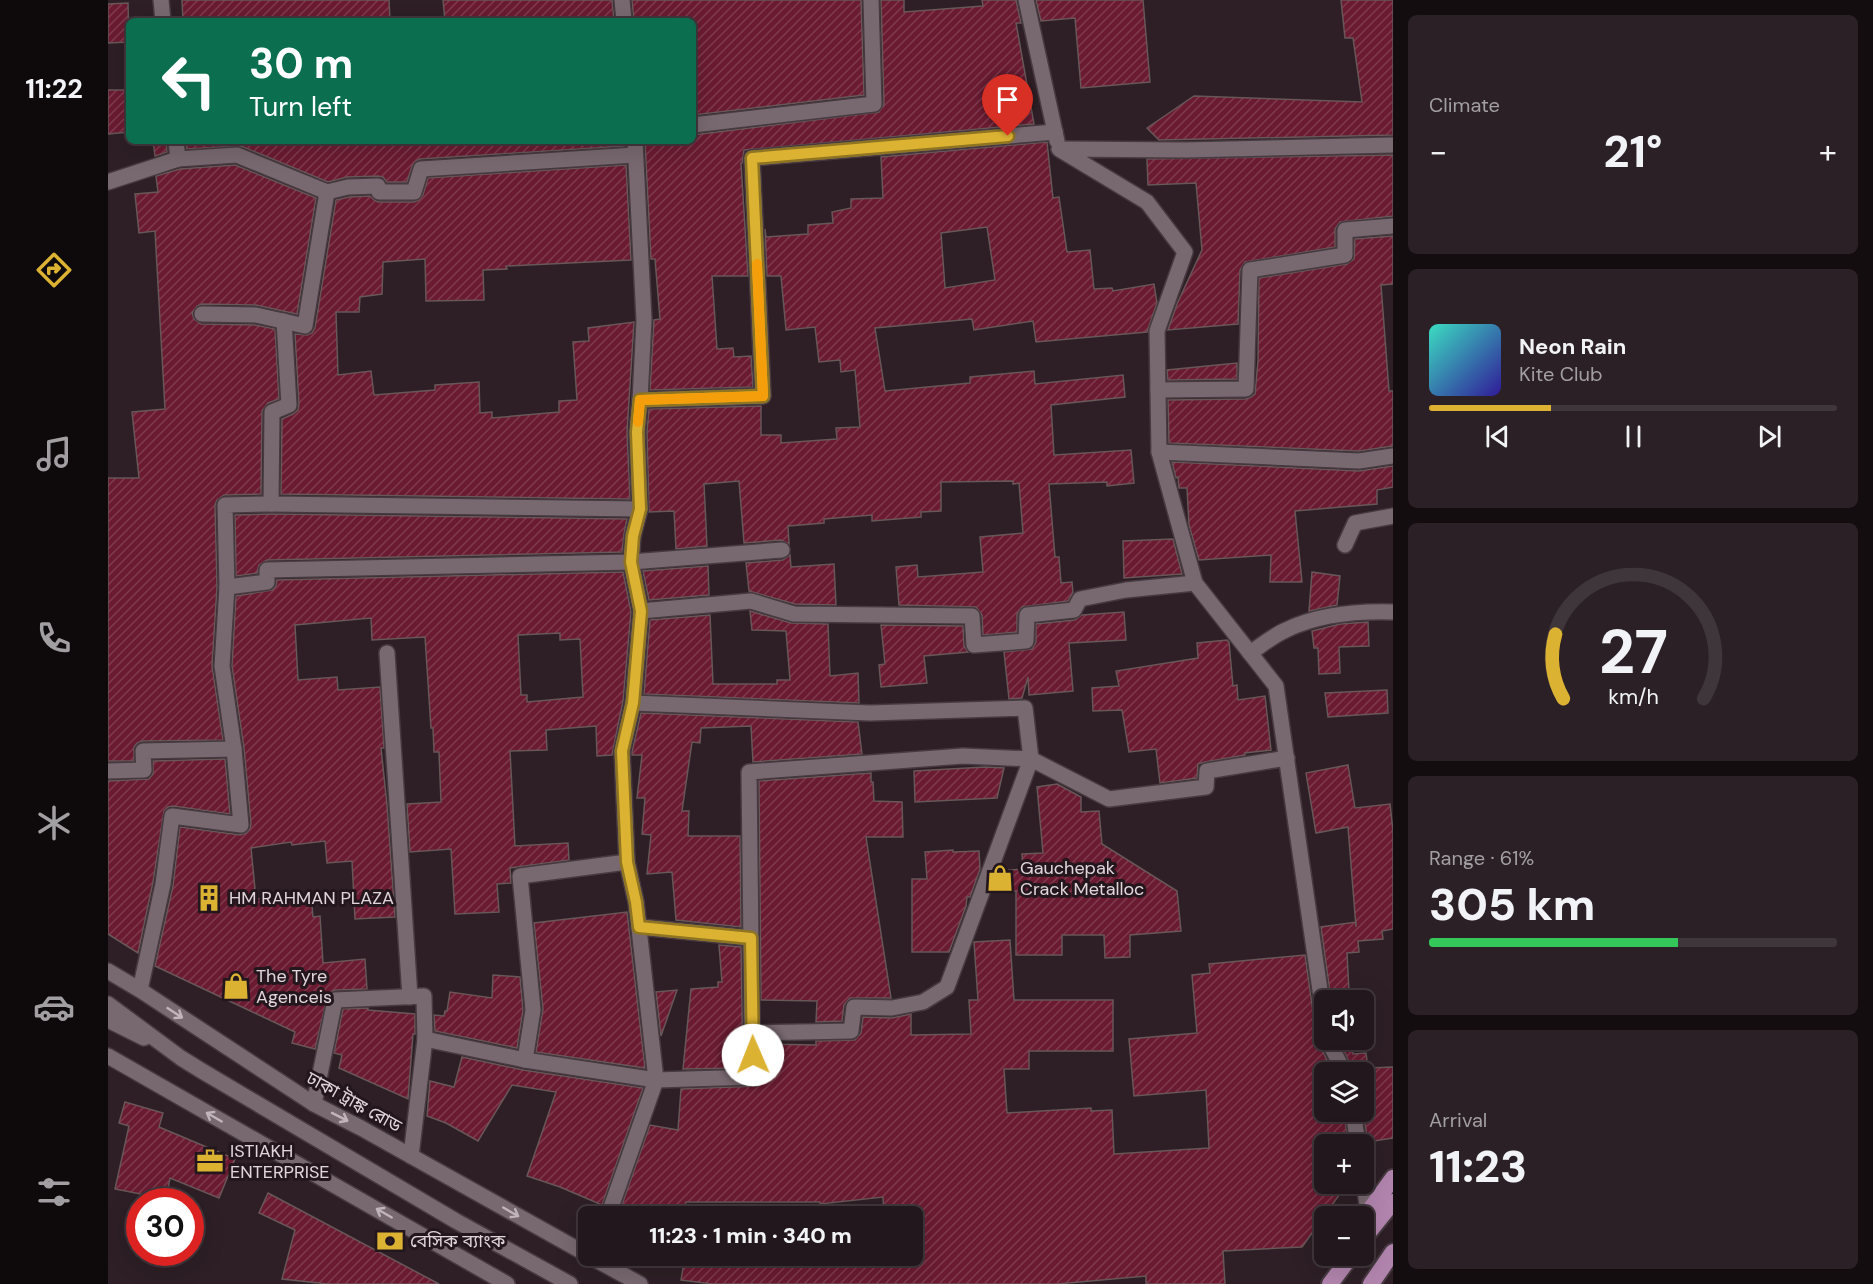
<!DOCTYPE html>
<meta charset="utf-8">
<style>
body{margin:0;font-family:"DM Sans","Noto Sans Bengali",sans-serif;background:#2a2025;color:#f1f3f6;height:100vh;display:flex;flex-direction:column;font-size:22px;white-space:nowrap}
*{box-sizing:border-box;margin:0}
p{font-size:20px;color:#a29fa3}
.icon{flex:none;width:33px;height:33px;fill:none;stroke:currentColor;stroke-width:2;stroke-linecap:round;stroke-linejoin:round}
.map{position:relative;flex:1;overflow:hidden}
.details{display:flex;flex-direction:column;gap:15px;padding:15px;background:#130d0f;width:480px}
.details>*{flex:none}
.banner{position:absolute;left:18px;top:18px;width:570px;height:126px;border-radius:9px;box-shadow:0 6px 24px #0002,0 0 0 2px #3f363b;background:#0b6e4f;color:#fff;overflow:hidden}
.fabs{position:absolute;left:1206px;top:990px;display:grid;gap:12px}
.fabs a{display:grid;place-items:center;width:60px;height:60px;border-radius:9px;background:#22171c;box-shadow:0 6px 24px #0002,0 0 0 2px #3f363b;font-size:30px}
.speed{position:absolute;left:18px;top:1188px;display:flex;gap:12px;font-size:30px;font-weight:700;text-align:center}
.speed>*{display:grid;place-content:center;width:78px;height:78px;border-radius:50%;background:#22171c;box-shadow:0 6px 24px #0002,0 0 0 2px #3f363b;line-height:1}
.speed .limit{border:9px solid #d22;background:#fff;color:#111}
.pin{position:absolute;display:grid;place-items:center;width:51px;height:51px;color:#fff;margin:-62px -26px;border-radius:50% 50% 50% 0;rotate:-45deg;box-shadow:0 0 6px #0007}
.pin .icon{rotate:45deg}
.me{position:absolute;width:66px;margin:-33px;rotate:359deg;stroke-linejoin:round;filter:drop-shadow(0 0 4px #0008)}
.turn{display:flex;align-items:center;gap:21px;height:126px;padding:0 24px;font-size:27px}
.turn .icon{width:78px;height:78px;stroke-width:2.5}
.turn b{display:block;font-size:42px;line-height:51px}
.big{font-size:45px;font-weight:800;line-height:1.1}
.details .widget{flex:1;display:flex;flex-direction:column;justify-content:center;gap:9px;min-width:0;padding:0 21px;border-radius:9px;background:#2a2025}
.details .dial{align-items:center;gap:0}
.dial svg{height:156px;overflow:visible;fill:none;stroke:#3f363b;stroke-width:7;stroke-linecap:round;text-anchor:middle}
.dial text{fill:#f1f3f6;stroke:none}
.song{display:flex;align-items:center;gap:18px}
.cover{width:72px;height:72px;border-radius:9px;background:linear-gradient(135deg,hsl(170 70% 55%),hsl(250 70% 35%))}
.played{height:6px;border-radius:3px;background:linear-gradient(90deg,#dcb233 30%,#3f363b 30%)}
.keys{display:flex;justify-content:space-around;direction:ltr}
.heat{display:flex;justify-content:space-between;align-items:center;font-size:33px;direction:ltr}
.charge{height:9px;border-radius:4px;background:linear-gradient(90deg,#34c759 61%,#3f363b 0)}
.trip{position:absolute;left:470px;top:1206px;width:345px;height:60px;border-radius:9px;background:#22171c;box-shadow:0 6px 24px #0002,0 0 0 2px #3f363b;font-weight:800;line-height:60px;text-align:center}
main{display:flex;flex:1;min-height:0}
.dock{display:flex;flex-direction:column;width:108px;justify-content:space-around;align-items:center;background:#0e090b;color:#a29fa3}
.dock .icon{width:42px;height:42px}
.dock .on{color:#dcb233}
.dock b{font-size:27px;color:#f1f3f6}
.map>svg:first-child{display:block}
.building{fill:url(#building-hatch);stroke:#685658;stroke-width:1.5;fill-rule:evenodd}
.lines{fill:none;stroke-linecap:round;stroke-linejoin:round}
.minor-casing{stroke:#463a40;stroke-width:18}
.secondary-casing{stroke:#463a40;stroke-width:18}
.trunk-casing{stroke:#463a40;stroke-width:20}
.minor{stroke:#78686f;stroke-width:15}
.secondary{stroke:#78686f;stroke-width:15}
.trunk{stroke:#b285ae;stroke-width:16}
.oneway{stroke:#c1b5ba}
.route-casing{stroke:#8f7421;stroke-width:15}
.route{stroke:#dcb233;stroke-width:10}
.slow{stroke:#f59e0b;stroke-width:10}
.labels{text-anchor:middle;stroke-width:6;stroke-linejoin:round;paint-order:stroke}
.poi-label{font-size:18px;fill:#e0d6da;stroke:#23161c;text-anchor:start}
.street-label{font-size:18px;fill:#e0d6da;stroke:#23161c}
</style>
<main>
<nav class="dock">
<b>11:22</b>
<svg class="icon on" aria-label="directions" viewBox="0 0 24 24"><path d="M12 3l9 9-9 9-9-9zM9 14v-3h6M13 9l2 2-2 2"/></svg>
<svg class="icon" aria-label="music" viewBox="0 0 24 24"><path d="M9 18V5l10-2v13"/><circle cx="6" cy="18" r="3"/><circle cx="16" cy="16" r="3"/></svg>
<svg class="icon" aria-label="phone" viewBox="0 0 24 24"><path d="M5 4h4l2 5-3 2q2 4 5 5l2-3 5 2v4C11 20 4 13 5 4z"/></svg>
<svg class="icon" aria-label="climate" viewBox="0 0 24 24"><path d="M12 3v18M4 7l16 10M4 17L20 7"/></svg>
<svg class="icon" aria-label="car" viewBox="0 0 24 24"><path d="M5 17H2v-5l4-1 3-4h7l3 4 3 1v5h-3M9 17h6M6 11h13"/><circle cx="7" cy="17" r="2"/><circle cx="17" cy="17" r="2"/></svg>
<svg class="icon" aria-label="filters" viewBox="0 0 24 24"><path d="M4 7h16M4 17h16"/><circle cx="9" cy="7" r="2"/><circle cx="15" cy="17" r="2"/></svg>
</nav>
<div class="map">
<svg width="1285" height="1284" viewBox="0 0 1285 1284">
<defs>
<pattern id="building-hatch" width="6" height="6" patternUnits="userSpaceOnUse" patternTransform="scale(1.5)"><rect width="6" height="6" fill="#6a1b31"/><path d="M-1 1l2-2M0 6l6-6M5 7l2-2" fill="none" stroke="#7f3b4e"/></pattern>
</defs>
<rect width="100%" height="100%" fill="#2d1f25"/>
<g class="building">
<polygon points="74,0 281,0 282,21 75,21"/>
<polygon points="335,0 504,0 506,21 337,21"/>
<polygon points="524,0 753,0 756,95 585,115 585,21 526,21"/>
<polygon points="773,0 796,0 796,12 875,6 874,0 908,0 913,23 908,23 926,124 636,150 634,163 633,163 640,276 604,276 609,349 625,348 626,357 643,356 645,387 542,390 546,320 552,319 547,259 543,259 537,141 585,141 585,135 771,112 776,104"/>
<polygon points="928,0 1035,0 1042,82 973,88 967,18 933,21"/>
<polygon points="1233,0 1285,0 1285,135 1051,140 1039,128 1086,96 1254,102 1245,38 1237,38"/>
<polygon points="20,3 21,42 0,43 0,4"/>
<polygon points="0,90 21,90 21,132 0,134"/>
<polygon points="45,141 58,141 59,152 47,156"/>
<polygon points="78,141 221,141 221,144 274,143 274,141 517,141 517,146 312,159 308,161 304,166 299,182 279,182 275,177 270,176 239,177 220,182 133,146 79,149"/>
<path d="M939,142L945,198L951,197L959,252L982,250L986,289L1004,288L1005,291L1046,284L1049,303L1039,332L928,342L925,321L866,330L864,319L767,328L777,391L862,383V377L926,371L927,384L1015,375L1017,397L943,405L946,455L1023,450L1026,483L999,486V482L941,484L947,557H951L953,583L964,582L965,593L960,601L914,607L909,614V632L875,635L874,615L868,607L791,605L788,567L809,565L810,577L875,572L872,537L915,533L911,483L905,484V481L833,482V511L813,512V517L764,521V515L716,519V523L680,526L681,544L673,540L636,543L631,481L596,484L599,546L568,549L566,511L541,512L539,432L541,409L653,406V435H673V443L729,439L728,428L752,427L747,370L733,372L732,360L711,362L707,327L678,330L673,276H659L657,229L658,237L700,234V225L725,223L724,212L743,208V199L775,198L773,157ZM879,227L887,280L837,288L833,233Z"/>
<polygon points="1285,155 1285,216 1232,222 1227,229 1227,247 1137,262 1132,270 1130,324 1060,330 1069,304 1094,250 1088,183 1040,185 1039,159"/>
<polygon points="127,165 208,198 189,314 148,305 94,304 89,306 84,313 86,319 93,324 147,325 167,329 171,399 160,403 154,411 153,494 116,495 109,500 107,505 109,587 104,666 115,740 34,741 29,743 26,747 26,761 0,761 0,478 31,478 24,412 57,409 47,231 31,233 27,194 50,192 48,176 72,169"/>
<polygon points="518,165 523,260 398,266 399,269 375,270 376,300 318,301 317,259 275,262 274,294 252,297 251,312 228,312 230,375 263,371 266,395 327,390 327,385 371,382 372,413 384,412 384,418 451,412 451,401 469,400 465,342 481,341 480,328 526,322 519,432 522,499 173,494 174,419 185,414 190,410 191,404 187,334 199,335 204,333 207,328 228,200 241,197 262,196 266,200 270,202 306,202 311,200 315,195 320,178"/>
<polygon points="1285,236 1285,284 1273,285 1281,391 1285,391 1285,446 1251,451 1061,443 1060,400 1138,399 1143,397 1147,394 1150,361 1151,278 1239,264 1246,259 1247,239"/>
<polygon points="1129,363 1129,379 1060,380 1059,370"/>
<polygon points="1064,462 1251,471 1285,466 1285,487 1269,490 1269,504 1187,511 1194,582 1162,582 1163,555 1091,560 1081,525 1079,488 1071,488 1070,477 1068,478"/>
<polygon points="163,514 519,519 516,534 514,552 159,560 151,565 149,573 128,576 127,515"/>
<polygon points="1065,539 1074,574 1016,578 1015,541"/>
<polygon points="682,555 683,567 726,564 728,605 687,604 641,591 638,563 675,560"/>
<polygon points="600,566 601,595 541,600 535,571"/>
<path d="M515,572L523,612L515,701L504,755L489,756L488,726L438,730L439,750L402,751L407,846L460,843L461,860L402,868L403,883L389,884L391,912L347,914L343,849L302,852L299,804L333,802L331,752H326L325,728H323L317,637L264,640L263,618L187,625L190,680L229,677L230,690L272,687L276,748H273L279,805L287,917L247,919L244,861L219,863L217,841L184,845L183,842L143,848L148,899L203,894L205,917L212,916L215,963L257,959L259,989L227,990L220,994L207,1049L184,1043L187,1032L47,966L65,886L72,827L132,835L138,833L142,829L143,824L136,748L124,666L128,596L164,590L168,586L169,580ZM452,633V640L472,639L475,697L419,702V695H413L410,635Z"/>
<polygon points="1204,572 1232,576 1229,605 1201,611"/>
<polygon points="642,611 683,623 720,624 722,676 750,673 751,703 536,694 542,620 602,615 605,684 669,684 669,680 682,680 678,631 644,630"/>
<polygon points="1016,612 1018,640 961,643 965,691 921,695 920,677 914,698 901,699 896,652 924,649 928,642 928,624 967,620 974,615"/>
<polygon points="1260,622 1261,646 1231,647 1232,673 1211,674 1210,648 1206,648 1204,631 1232,624"/>
<polygon points="773,625 855,626 856,646 860,652 816,656 819,683 773,687 771,665 777,664"/>
<polygon points="1119,640 1121,642 1125,686 1129,685 1130,700 1157,696 1163,750 1137,753 1137,755 1097,762 1090,764 1089,778 1052,783 1048,749 1021,752 1014,710 985,711 984,688 1011,686 1008,671 1090,658 1089,643"/>
<polygon points="1279,690 1280,713 1220,717 1217,693"/>
<polygon points="533,713 750,722 754,754 645,762 643,726 593,728 592,743 584,742 574,811 581,811 580,836 632,836 633,927 568,920 564,872 539,874 543,835 534,834 537,798 529,798 534,755 524,755 524,752"/>
<polygon points="117,759 122,814 65,806 60,807 56,811 45,882 30,953 0,934 0,781 41,779 45,774 45,761"/>
<polygon points="1240,765 1247,808 1282,804 1285,831 1285,929 1274,931 1275,939 1250,941 1251,952 1239,953 1241,991 1222,992 1213,927 1248,922 1248,927 1240,827 1208,833 1198,773"/>
<polygon points="877,767 896,768 889,798 807,802 806,771"/>
<polygon points="763,773 763,782 765,782 766,801 794,802 795,837 758,837 783,998 742,998 736,1005 734,1021 708,1022 709,1001 653,1000 651,781"/>
<polygon points="949,784 973,797 973,812 991,811 994,844 1069,891 1073,931 1022,935 1022,957 997,958 996,935 954,935 954,955 908,955 908,891 884,892 892,871 915,869 914,854 935,853 929,787"/>
<polygon points="845,850 845,852 871,851 872,869 862,897 859,897 858,906 841,952 804,952 804,879 819,879 817,852"/>
<polygon points="519,912 537,1068 428,1052 435,1009 426,923"/>
<polygon points="902,940 906,1000 1005,1000 1005,1051 921,1051 921,1069 896,1069 899,1113 983,1108 983,1111 1004,1110 1006,1154 1101,1148 1098,1090 1026,1096 1021,1039 1089,1033 1084,975 1102,973 1101,964 1197,955 1206,1019 1210,1025 1211,1044 1225,1072 1216,1072 1216,1112 1236,1112 1240,1144 1216,1144 1216,1184 1239,1184 1194,1247 1115,1251 1117,1284 1038,1284 1038,1276 949,1284 605,1284 573,1280 577,1256 640,1256 670,1260 671,1256 804,1256 804,1216 776,1216 775,1197 712,1204 712,1202 578,1202 574,1216 510,1216 542,1125 570,1130 573,1089 650,1086 655,1077 654,1044 708,1045 708,1041 747,1040 753,1033 755,1017 784,1018 803,1014 803,1035 863,1034 861,1000 870,1000 866,942"/>
<polygon points="611,945 633,947 635,1068 575,1069 583,989 610,987 610,982 614,982"/>
<polygon points="385,975 412,977 415,1010 409,1048 327,1031 326,1015 336,1016 337,1011 339,1011 342,992 384,998"/>
<polygon points="569,990 553,1036 548,992"/>
<polygon points="260,1008 260,1010 307,1014 307,1034 305,1034 300,1099 231,1068 234,1055 226,1053 235,1009"/>
<polygon points="1231,1040 1244,1040 1245,1054 1258,1053 1260,1068 1285,1067 1285,1138 1260,1142 1255,1112 1256,1072 1246,1072"/>
<polygon points="354,1057 415,1070 535,1088 494,1205 452,1187 419,1176 448,1092 404,1085 370,1141 338,1123 319,1116 322,1081 346,1087"/>
<polygon points="17,1102 55,1113 51,1127 127,1159 111,1198 62,1178 58,1199 7,1189 21,1126 11,1123"/>
<polygon points="160,1193 192,1210 331,1284 220,1284 174,1279 187,1230 151,1213"/>
<polygon points="539,1256 565,1256 562,1265"/>
</g>
<g class="lines">
<defs>
<g id="minor">
<polyline points="53,0 55,21"/>
<polyline points="514,0 516,21"/>
<polyline points="918,0 949,141"/>
<polyline points="585,125 766,104 763,0"/>
<polyline points="68,141 70,159 129,155 219,192 240,187 270,186 271,192 306,192 313,169 527,155"/>
<polyline points="0,182 70,159"/>
<polyline points="94,314 148,315 197,326 219,192"/>
<polyline points="176,321 181,405 164,412 163,504 532,509"/>
<polyline points="1050,390 1138,389 1142,270 1237,255 1237,230 1285,226"/>
<polyline points="532,400 655,396 644,158 947,132"/>
<polyline points="1051,452 1251,461 1285,456"/>
<polyline points="1237,545 1247,523 1285,516"/>
<polyline points="119,587 117,505 163,504"/>
<polyline points="533,611 643,601 686,614 864,616 866,645 918,641 919,615 966,610 972,599 1018,590 1087,583"/>
<polyline points="279,653 302,997"/>
<path d="M1142,653C1154,645 1166,635 1178,630C1211,614 1249,611 1285,612"/>
<polyline points="0,771 36,770 35,751 126,749 114,666 119,587 159,582 159,570 523,562 674,550"/>
<polyline points="519,862 412,876 425,1010 417,1060 548,1080 645,1077 644,1033 743,1031 746,1007 784,1008 815,1002 839,987 923,759 917,708 762,713 525,703"/>
<polyline points="532,927 643,938"/>
<polyline points="32,990 55,884 64,816 133,825 126,749"/>
<polyline points="1216,1018 1168,686 1087,583 1051,452 1049,331 1077,252 1039,202 951,149 1077,150 1285,145"/>
<polyline points="644,1033 641,772 855,756 923,759 1001,799 1098,787 1099,771 1179,758"/>
<polyline points="1220,1040 1236,1072"/>
<polyline points="206,1104 227,1000 316,996 317,1039"/>
<polyline points="1245,1112 1250,1144"/>
<polyline points="303,1156 317,1039 417,1060"/>
<polyline points="1256,1183 1260,1212"/>
<polyline points="500,1216 548,1080 528,902 519,862 514,751 525,703 533,611 523,562 525,536 532,509 529,432 532,400 536,320 527,141"/>
</g>
<g id="secondary">
<polyline points="0,971 32,990 206,1104 253,1128 480,1255"/>
<polyline points="0,1004 73,1058 94,1071 348,1221 462,1284"/>
<polyline points="0,1020 36,1038"/>
<polyline points="0,1056 399,1284"/>
<polyline points="481,1256 532,1284"/>
</g>
<g id="trunk">
<polyline points="1256,1218 1285,1178"/>
<polyline points="1256,1238 1285,1202"/>
<polyline points="1222,1284 1243,1256"/>
<polyline points="1263,1284 1285,1252"/>
</g>
</defs>
<use href="#minor" class="minor-casing"/>
<use href="#secondary" class="secondary-casing"/>
<use href="#trunk" class="trunk-casing"/>
<use href="#minor" class="minor"/>
<use href="#secondary" class="secondary"/>
<use href="#trunk" class="trunk"/>
</g>
<defs><path id="oneway-shaft" d="M-6 0H5M1.5-3L5.5 0L1.5 3" fill="none" stroke-width="1.6" stroke-linecap="round" stroke-linejoin="round" transform="scale(1.5)"/></defs>
<g class="oneway">
<use href="#oneway-shaft" transform="translate(67 1013) rotate(33)"/>
<use href="#oneway-shaft" transform="translate(106 1117) rotate(-150)"/>
<use href="#oneway-shaft" transform="translate(232 1117) rotate(27)"/>
<use href="#oneway-shaft" transform="translate(403 1212) rotate(30)"/>
<use href="#oneway-shaft" transform="translate(276 1213) rotate(-150)"/>
</g>
<g class="lines">
<defs>
<polyline id="route" points="645,1055 643,938 531,927 528,902 519,862 514,751 525,703 533,611 523,562 525,536 532,509 529,432 532,400 655,396 644,158 900,136"/>
</defs>
<use href="#route" class="route-casing"/>
<use href="#route" class="route"/>
<polyline class="slow" points="530,422 532,400 655,396 649,264"/>
</g>
<defs>
<symbol id="shop-bare" viewBox="-9 -9 18 18"><path d="M-5-2.5h2.3a2.7 3.5 0 0 1 5.4 0H5L5.5 6h-11ZM-1.5-2.5h3a1.5 2.3 0 0 0-3 0Z" fill="#dcb233" stroke="#23161c" stroke-width="2.5" paint-order="stroke"/></symbol>
<symbol id="building-bare" viewBox="-9 -9 18 18"><path d="M-4-6H4V6H1V3H-1V6H-4ZM-2.5-4.3h1.7v1.8h-1.7ZM.8-4.3h1.7v1.8H.8ZM-2.5-1h1.7V.8h-1.7ZM.8-1h1.7V.8H.8Z" fill="#dcb233" stroke="#23161c" stroke-width="2.5" paint-order="stroke"/></symbol>
<symbol id="office-bare" viewBox="-9 -9 18 18"><path d="M-6-3h4V-5.5h4V-3h4V5H-6ZM-1-4.5V-3h2v-1.5ZM-6 0V1H6V0Z" fill="#dcb233" stroke="#23161c" stroke-width="2.5" paint-order="stroke"/></symbol>
<symbol id="bank-bare" viewBox="-9 -9 18 18"><path d="M-6-4H6V4H-6ZM0-2.3a2.3 2.3 0 1 0 0 4.6a2.3 2.3 0 1 0 0-4.6Z" fill="#dcb233" stroke="#23161c" stroke-width="2.5" paint-order="stroke"/></symbol>
</defs>
<g fill-rule="evenodd">
<use href="#shop-bare" x="873" y="859" width="38" height="38"/>
<use href="#building-bare" x="82" y="879" width="38" height="38"/>
<use href="#shop-bare" x="109" y="967" width="38" height="38"/>
<use href="#office-bare" x="83" y="1142" width="38" height="38"/>
<use href="#bank-bare" x="263" y="1222" width="38" height="38"/>
</g>
<g class="labels">
<g class="poi-label">
<text x="912" y="874">Gauchepak<tspan x="912" dy="21">Crack Metalloc</tspan></text>
<text x="121" y="904">HM RAHMAN PLAZA</text>
<text x="148" y="982">The Tyre<tspan x="148" dy="21">Agenceis</tspan></text>
<text x="122" y="1157">ISTIAKH<tspan x="122" dy="21">ENTERPRISE</tspan></text>
<text x="302" y="1247">বেসিক ব্যাংক</text>
</g>
<g class="street-label">
<text transform="translate(246 1102) rotate(29)" y="6">ঢাকা ট্রাঙ্ক রোড</text>
</g>
</g>
</svg>
<div class="fabs">
<a><svg class="icon" aria-label="sound" viewBox="0 0 24 24"><path d="M4 9h4l5-4v14l-5-4H4zM17 9q2 3 0 6"/></svg></a>
<a><svg class="icon" aria-label="layers" viewBox="0 0 24 24"><path d="M12 4l9 5-9 5-9-5zM3 14l9 5 9-5"/></svg></a>
<a>+</a>
<a>−</a>
</div>
<div class="speed"><div class="limit">30</div></div>
<div class="pin" style="left:900px;top:136px;background:#d93025"><svg class="icon" aria-label="arrive" viewBox="0 0 24 24"><path d="M6 21V4h12l-3 4 3 4H6"/></svg></div>
<svg class="me" style="left:645px;top:1055px" viewBox="-20 -20 40 40"><circle r="19" fill="#fff"/><path d="M0-13L10 11 0 6-10 11z" fill="#dcb233"/></svg>
<div class="trip">11:23 · 1 min · 340 m</div>
<div class="banner">
<div class="turn"><svg class="icon" aria-label="left" viewBox="0 0 24 24"><path d="M17 20v-9H6M10 6l-5 5 5 5"/></svg><div><b>30 m</b>Turn left</div></div>
</div>
</div>
<section class="details">
<div class="widget"><p>Climate</p>
<div class="heat"><a>−</a><b class="big">21°</b><a>+</a></div>
</div>
<div class="widget">
<div class="song"><i class="cover"></i><div><b>Neon Rain</b><p>Kite Club</p></div></div>
<div class="played"></div>
<div class="keys"><svg class="icon" aria-label="previous" viewBox="0 0 24 24"><path d="M18 5L8 12l10 7zM5 5v14"/></svg><svg class="icon" aria-label="pause" viewBox="0 0 24 24"><path d="M8 5v14M16 5v14"/></svg><svg class="icon" aria-label="next" viewBox="0 0 24 24"><path d="M6 5l10 7-10 7zM19 5v14"/></svg></div>
</div>
<div class="widget dial"><svg viewBox="0 0 100 80">
<path d="M14 69A42 42 0 1 1 86 69"/>
<path d="M14 69A42 42 0 0 1 10 36" stroke="#dcb233"/>
<text x="50" y="56" font-size="32" font-weight="700">27</text>
<text x="50" y="72" font-size="11">km/h</text>
</svg></div>
<div class="widget"><p>Range · 61%</p><b class="big">305 km</b><div class="charge"></div></div>
<div class="widget"><p>Arrival</p><b class="big">11:23</b></div>
</section>
</main>
